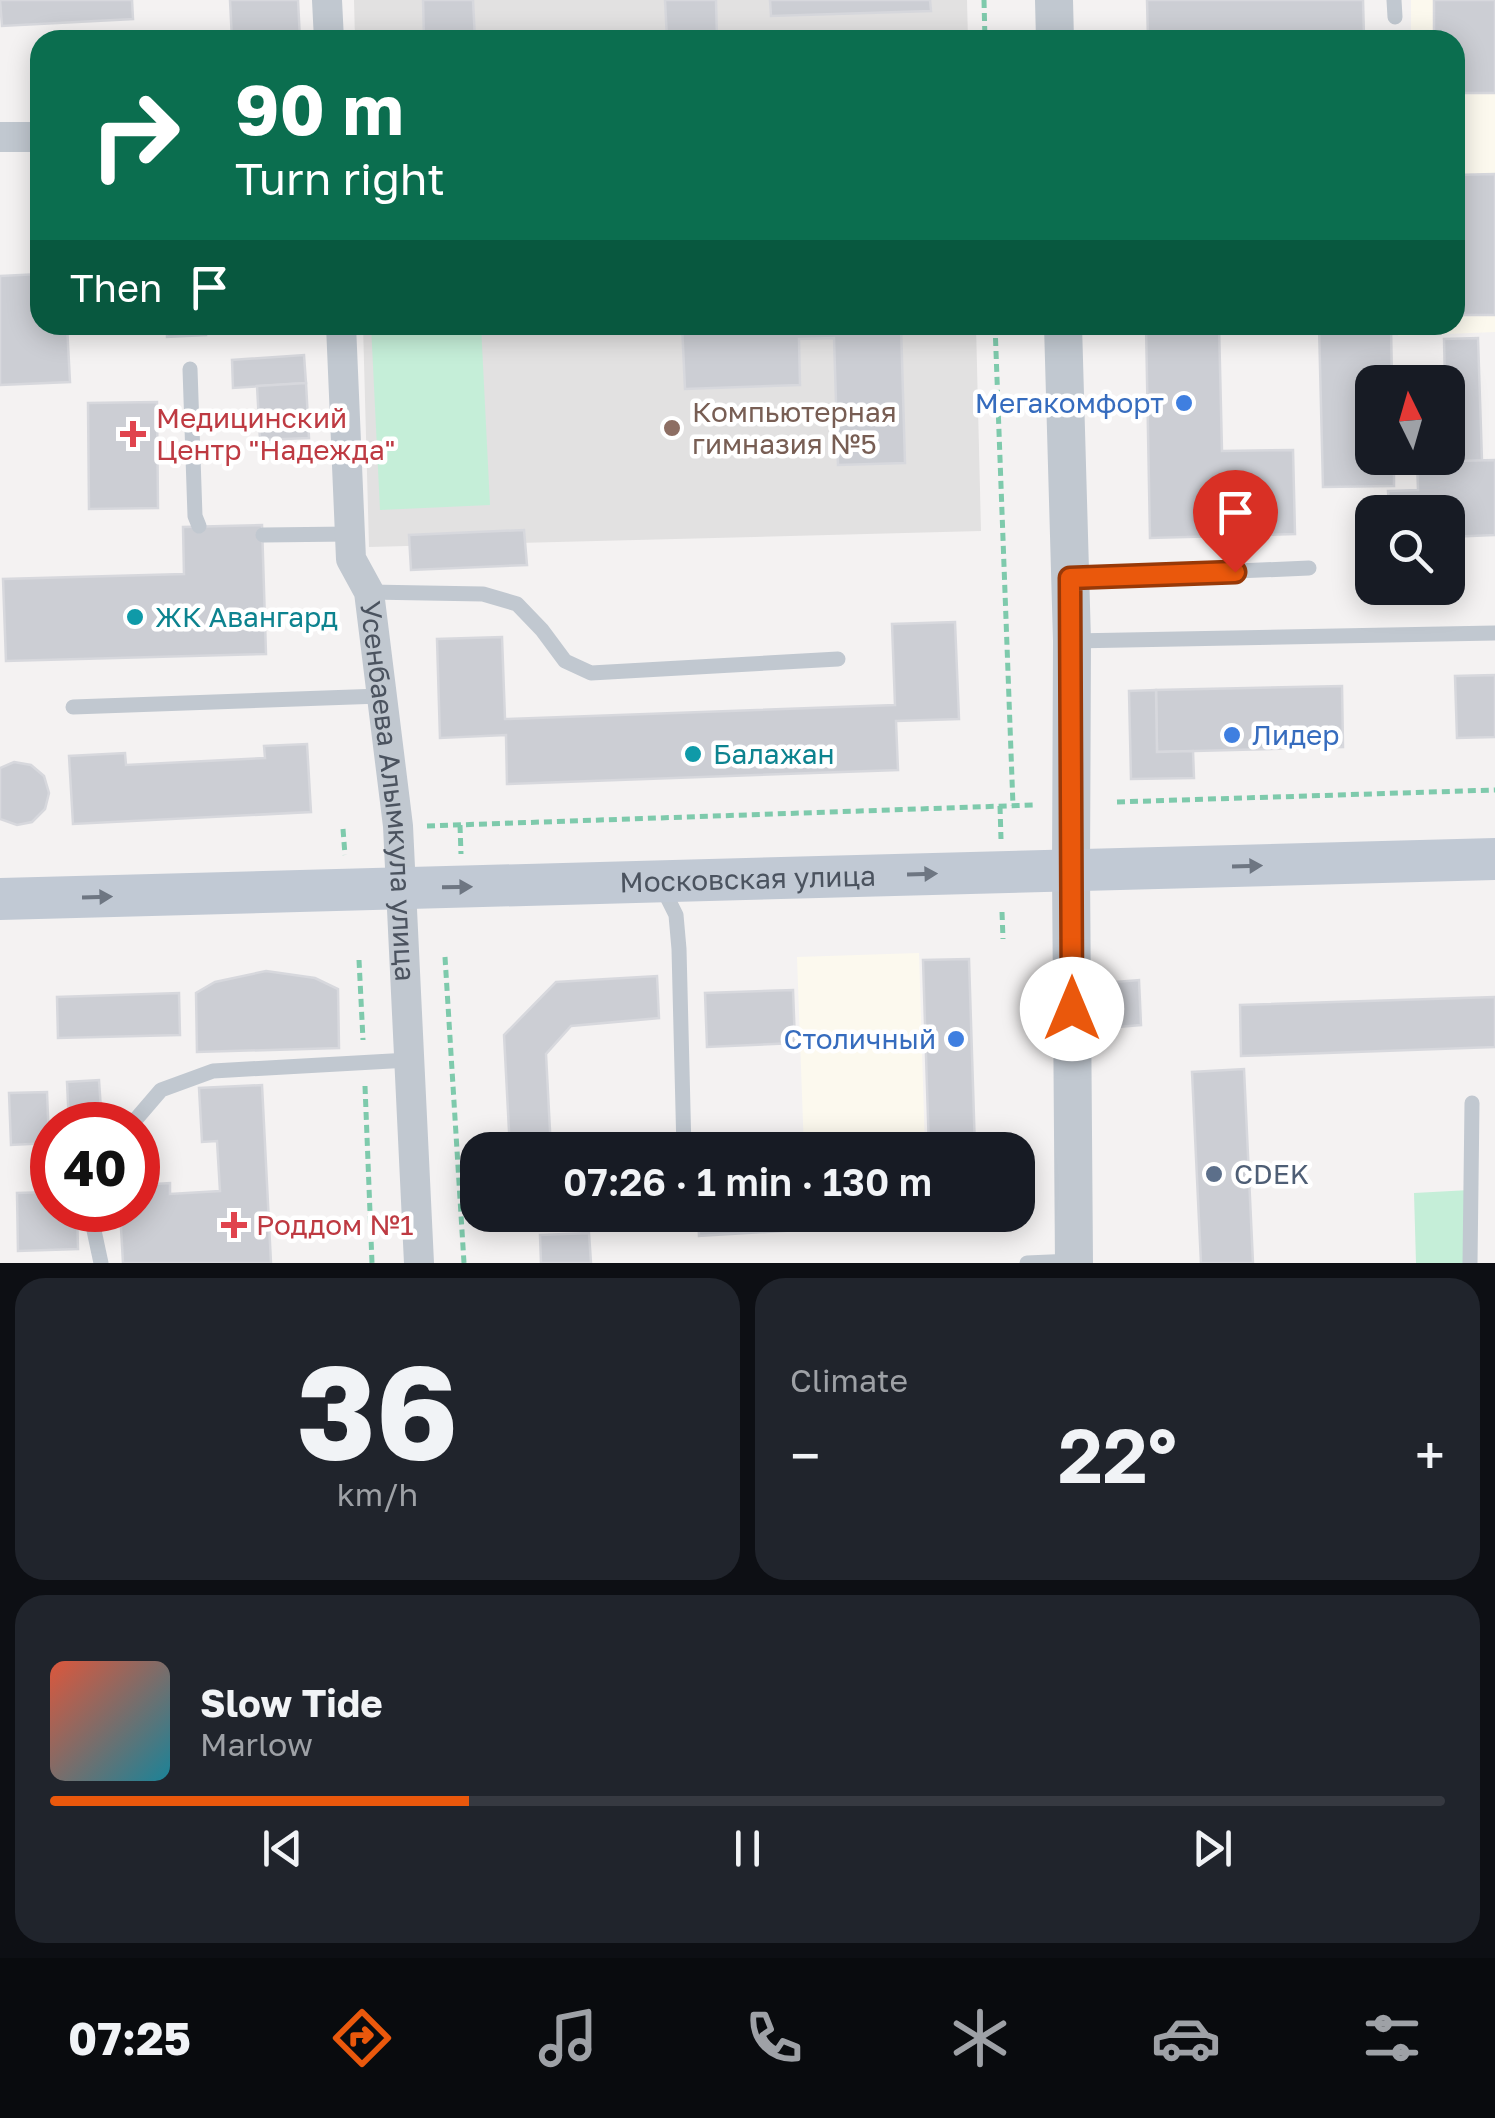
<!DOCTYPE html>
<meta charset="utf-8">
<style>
body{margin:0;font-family:"Golos Text",sans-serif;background:#20242c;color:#f1f3f6;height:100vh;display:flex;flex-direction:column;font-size:38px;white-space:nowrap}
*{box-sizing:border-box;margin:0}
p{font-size:32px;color:#9ea1a6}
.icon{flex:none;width:55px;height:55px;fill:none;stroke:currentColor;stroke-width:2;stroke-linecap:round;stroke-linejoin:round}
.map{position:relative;height:1263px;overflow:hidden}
.side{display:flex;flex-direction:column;gap:15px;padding:15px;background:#0d0f14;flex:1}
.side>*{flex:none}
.banner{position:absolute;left:30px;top:30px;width:1435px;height:305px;border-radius:30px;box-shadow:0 5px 25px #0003;background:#0b6e4f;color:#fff;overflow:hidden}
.needle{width:65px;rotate:355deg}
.controls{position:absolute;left:1355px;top:365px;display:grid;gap:20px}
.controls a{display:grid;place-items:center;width:110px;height:110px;border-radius:20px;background:#171b24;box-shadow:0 5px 25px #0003;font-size:50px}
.speed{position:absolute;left:30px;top:1102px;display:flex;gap:20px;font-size:50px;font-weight:700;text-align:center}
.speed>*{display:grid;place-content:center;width:130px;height:130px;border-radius:50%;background:#171b24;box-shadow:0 5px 25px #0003;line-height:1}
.speed .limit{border:15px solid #d22;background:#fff;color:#111}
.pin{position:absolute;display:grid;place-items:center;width:85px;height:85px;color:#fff;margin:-102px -42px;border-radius:50% 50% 50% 0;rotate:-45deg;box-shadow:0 0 10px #0007}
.pin .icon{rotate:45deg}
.me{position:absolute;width:110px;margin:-55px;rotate:0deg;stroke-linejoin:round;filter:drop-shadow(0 0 8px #0008)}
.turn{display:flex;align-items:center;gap:35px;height:210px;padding:0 40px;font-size:45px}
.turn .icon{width:130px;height:130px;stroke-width:2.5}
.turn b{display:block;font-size:70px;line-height:85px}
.then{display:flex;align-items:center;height:95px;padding:0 40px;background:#0003;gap:20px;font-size:38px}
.big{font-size:75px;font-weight:600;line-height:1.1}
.side .card{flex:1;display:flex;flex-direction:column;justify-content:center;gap:15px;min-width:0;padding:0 35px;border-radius:30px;background:#20242c}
.side .dial{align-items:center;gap:0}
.dial b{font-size:130px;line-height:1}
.song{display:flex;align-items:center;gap:30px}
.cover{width:120px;height:120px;border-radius:15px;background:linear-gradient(135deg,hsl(10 70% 55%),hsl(190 70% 35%))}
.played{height:10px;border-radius:5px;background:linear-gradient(90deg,#ea580c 30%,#363941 30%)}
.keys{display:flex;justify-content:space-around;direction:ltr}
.heat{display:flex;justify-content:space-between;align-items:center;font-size:55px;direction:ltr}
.side .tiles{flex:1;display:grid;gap:15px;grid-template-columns:1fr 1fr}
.card:last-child{grid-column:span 2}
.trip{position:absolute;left:460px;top:1132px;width:575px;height:100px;border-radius:30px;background:#171b24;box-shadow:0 5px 25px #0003;font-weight:600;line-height:100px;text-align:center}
.tab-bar{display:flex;height:160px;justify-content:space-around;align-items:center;background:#090b0e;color:#9ea1a6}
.tab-bar .icon{width:70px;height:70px}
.tab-bar .on{color:#ea580c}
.tab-bar b{font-size:45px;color:#f1f3f6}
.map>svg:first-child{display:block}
.commercial{fill:#fcf9ee}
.education{fill:#e2e1e1}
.green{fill:#c5eed8}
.building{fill:#ccced4;stroke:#d7d8dd;stroke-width:2.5}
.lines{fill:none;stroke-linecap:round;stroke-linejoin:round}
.path{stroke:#7ecaac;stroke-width:5;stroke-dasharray:8 5;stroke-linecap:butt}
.service{stroke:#c1c8d0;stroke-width:15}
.minor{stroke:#c1c8d0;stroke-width:30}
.tertiary{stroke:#c1c8d0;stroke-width:38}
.secondary{stroke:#c1c9d4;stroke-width:42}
.oneway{fill:#6e7682}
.route-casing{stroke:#983908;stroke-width:25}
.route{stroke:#ea580c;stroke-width:18}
.shop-dot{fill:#3f7fe0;stroke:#fff;stroke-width:4}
.education-dot{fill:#8d6e63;stroke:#fff;stroke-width:4}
.health-dot{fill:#e0444e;stroke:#fff;stroke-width:4}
.culture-dot{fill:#0f9aa8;stroke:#fff;stroke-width:4}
.service-dot{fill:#5c6f8a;stroke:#fff;stroke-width:4}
.labels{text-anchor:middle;stroke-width:9;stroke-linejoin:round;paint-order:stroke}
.shop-label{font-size:28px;fill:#366cbe;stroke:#fff;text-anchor:end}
.education-label{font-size:28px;fill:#785e54;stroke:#fff;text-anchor:start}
.health-label{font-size:28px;fill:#be3a42;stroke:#fff;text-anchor:start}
.culture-label{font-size:28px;fill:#0d838f;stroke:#fff;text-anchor:start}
.street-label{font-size:28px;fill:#4b535f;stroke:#fff}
.service-label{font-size:28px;fill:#4e5e75;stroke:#fff;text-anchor:start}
</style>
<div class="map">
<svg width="1495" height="1263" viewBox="0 0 1495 1263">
<rect width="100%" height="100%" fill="#f4f2f2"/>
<g class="commercial">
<polygon points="1411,0 1495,0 1495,332 1398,336 1397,325 1455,325 1455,40 1411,40"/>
<polygon points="919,953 925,1149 804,1150 797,957"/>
</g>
<g class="education">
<polygon points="354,0 967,0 968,40 355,40"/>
<polygon points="363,325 976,325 981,531 369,547"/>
</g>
<g class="green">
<polygon points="371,325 481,325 490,505 380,510"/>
<polygon points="1470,1190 1473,1263 1416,1263 1414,1193"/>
</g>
<g class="building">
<polygon points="0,0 132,0 133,19 2,26"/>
<polygon points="230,0 298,0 300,40 232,40"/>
<polygon points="423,0 473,0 475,40 424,40"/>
<polygon points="665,0 716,0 717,40 651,40 667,39"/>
<polygon points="770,0 930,0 931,11 771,16"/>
<polygon points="1147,0 1363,0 1364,37 1148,40"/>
<polygon points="1434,0 1495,0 1495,93 1455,93 1455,40 1434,40"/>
<polygon points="40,160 40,232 36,232 34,161"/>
<polygon points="1495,174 1495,315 1455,315 1455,175"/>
<polygon points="40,274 40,325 67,325 70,382 0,385 0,276"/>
<polygon points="167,325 205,325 206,335 167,337"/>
<polygon points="682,325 901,325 905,463 838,465 834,338 799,339 800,385 685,389"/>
<polygon points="1146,325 1219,325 1222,451 1293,450 1295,534 1150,538"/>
<polygon points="1319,325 1391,325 1392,382 1372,382 1372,458 1394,458 1394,486 1323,487"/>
<polygon points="1478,338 1482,461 1447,462 1448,382 1445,382 1444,339"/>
<polygon points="304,355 306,383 233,388 232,360"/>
<polygon points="306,383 309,438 260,440 257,386"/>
<polygon points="157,402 158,508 89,509 88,403"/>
<polygon points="1495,460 1495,535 1448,537 1448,512 1389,512 1388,491 1418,490 1417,462"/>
<polygon points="262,525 266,654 6,661 3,579 184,574 183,527"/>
<polygon points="524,530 527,565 411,570 409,535"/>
<polygon points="955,622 959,719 896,721 898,770 507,784 506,735 440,738 437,639 502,637 505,719 895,705 892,624"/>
<polygon points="1495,675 1495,737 1457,738 1455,676"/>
<polygon points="1342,686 1343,747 1157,752 1156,690"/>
<polygon points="1156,690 1157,752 1193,751 1194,778 1131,779 1129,691"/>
<polygon points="307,744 311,812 73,824 69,756 125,753 126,765 265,758 264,746"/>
<polygon points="14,762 31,765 44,776 49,793 45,809 32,822 17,825 0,819 0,768"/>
<polygon points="969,959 975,1150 929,1150 923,960"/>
<polygon points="266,971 315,978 338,989 339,1048 197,1052 196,993 215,982"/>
<polygon points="657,976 659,1018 571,1026 546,1054 551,1150 510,1150 504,1035 556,982"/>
<polygon points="1139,980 1141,1025 1106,1028 1103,983"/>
<polygon points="793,990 795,1043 707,1047 705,993"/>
<polygon points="179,993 180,1035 58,1038 57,997"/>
<polygon points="1495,997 1495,1047 1241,1056 1240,1005"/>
<polygon points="1244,1069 1253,1263 1201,1263 1192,1072"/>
<polygon points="99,1080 102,1125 69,1125 67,1082"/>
<polygon points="262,1085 271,1263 123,1263 120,1210 138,1210 138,1185 170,1183 170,1194 220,1191 217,1141 202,1142 199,1088"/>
<polygon points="47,1092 49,1143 11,1145 9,1093"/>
<polygon points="52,1192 52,1210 77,1210 78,1249 18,1251 17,1193"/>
<polygon points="698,1215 815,1215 816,1229 699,1236"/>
<polygon points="589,1233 591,1263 541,1263 540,1235"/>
</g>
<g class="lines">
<g class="path">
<polyline points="984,0 985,40"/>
<polyline points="995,325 1013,806"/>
<polyline points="1117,802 1495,790"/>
<polyline points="1000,806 1001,839"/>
<polyline points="460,825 461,854"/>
<polyline points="427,826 1033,805"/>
<polyline points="343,829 345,855"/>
<polyline points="1002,912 1003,939"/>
<polyline points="445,957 464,1263"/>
<polyline points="359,960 363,1040"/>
<polyline points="365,1086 372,1263"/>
</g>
<g class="service">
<polyline points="1394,0 1395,17"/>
<polyline points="190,369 195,516 199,526"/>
<polyline points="263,535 350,534"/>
<polyline points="1070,578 1309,568"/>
<polyline points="369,592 483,594 517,604 542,630 565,661 591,673 838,659"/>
<polyline points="1072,641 1495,633"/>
<polyline points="73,707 381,696"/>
<polyline points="662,887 676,915 679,949 684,1150"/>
<polyline points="131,1125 161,1090 213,1071 409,1060"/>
<polyline points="95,1210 92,1221 101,1263"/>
<polyline points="1027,1263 1073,1261"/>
<polyline points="1470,1263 1472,1103"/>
</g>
<g class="minor">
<polyline points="327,0 329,40"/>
<polyline points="0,137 40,137"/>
<path id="s1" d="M341,325L351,559L369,592L398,826L419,1263"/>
</g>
<g class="tertiary">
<polyline points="1054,0 1055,40"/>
<polyline points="1063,325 1072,641 1071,871 1074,1263"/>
</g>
<path class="secondary" id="s2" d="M0,899L1495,859"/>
</g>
<defs><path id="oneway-solid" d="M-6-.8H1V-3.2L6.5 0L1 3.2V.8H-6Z" transform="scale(2.5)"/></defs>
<g class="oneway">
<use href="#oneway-solid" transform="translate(1247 866) rotate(-2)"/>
<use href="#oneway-solid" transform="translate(922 874) rotate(-2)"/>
<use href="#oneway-solid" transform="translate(457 887) rotate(-1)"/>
<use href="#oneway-solid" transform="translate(97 897) rotate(-2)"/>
</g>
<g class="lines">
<defs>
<polyline id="route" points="1072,1009 1070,578 1235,572"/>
</defs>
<use href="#route" class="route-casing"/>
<use href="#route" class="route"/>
</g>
<g class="shop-dot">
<circle cx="1184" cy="403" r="10"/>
<circle cx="1232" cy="735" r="10"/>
<circle cx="956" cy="1039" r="10"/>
</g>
<circle class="education-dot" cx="672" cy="428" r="10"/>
<g class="health-dot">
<path d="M128 419h10v10h10v10h-10v10h-10v-10h-10v-10h10z"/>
<path d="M229 1210h10v10h10v10h-10v10h-10v-10h-10v-10h10z"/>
</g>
<g class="culture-dot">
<circle cx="135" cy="617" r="10"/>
<circle cx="693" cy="754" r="10"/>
</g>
<circle class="service-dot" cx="1214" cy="1174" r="10"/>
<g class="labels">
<g class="shop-label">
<text x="1164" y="413">Мегакомфорт</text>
<text x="1252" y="745" text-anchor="start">Лидер</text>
<text x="936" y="1049">Столичный</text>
</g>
<g class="education-label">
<text x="692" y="422">Компьютерная<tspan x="692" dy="32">гимназия №5</tspan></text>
</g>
<g class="health-label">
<text x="156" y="428">Медицинский<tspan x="156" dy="32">Центр "Надежда"</tspan></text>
<text x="256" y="1235">Роддом №1</text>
</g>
<g class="culture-label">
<text x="155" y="627">ЖК Авангард</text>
<text x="713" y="764">Балажан</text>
</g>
<g class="street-label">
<text dy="10" stroke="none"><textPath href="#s1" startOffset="472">Усенбаева Алымкула улица</textPath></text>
<text dy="10" stroke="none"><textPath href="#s2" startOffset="748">Московская улица</textPath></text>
</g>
<g class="service-label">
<text x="1234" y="1184">CDEK</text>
</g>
</g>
</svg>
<div class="controls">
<a><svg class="needle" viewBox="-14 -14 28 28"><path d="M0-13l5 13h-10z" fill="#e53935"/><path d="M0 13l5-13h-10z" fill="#9ea1a6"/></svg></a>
<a><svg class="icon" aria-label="search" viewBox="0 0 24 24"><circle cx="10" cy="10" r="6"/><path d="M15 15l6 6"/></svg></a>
</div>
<div class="speed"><div class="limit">40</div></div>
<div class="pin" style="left:1235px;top:572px;background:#d93025"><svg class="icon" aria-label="arrive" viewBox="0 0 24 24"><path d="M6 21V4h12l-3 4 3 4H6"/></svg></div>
<svg class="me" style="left:1072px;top:1009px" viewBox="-20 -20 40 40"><circle r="19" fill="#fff"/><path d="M0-13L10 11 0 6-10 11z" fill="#ea580c"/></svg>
<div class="trip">07:26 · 1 min · 130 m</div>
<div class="banner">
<div class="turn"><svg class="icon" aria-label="right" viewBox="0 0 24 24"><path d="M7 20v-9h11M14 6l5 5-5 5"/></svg><div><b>90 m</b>Turn right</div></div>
<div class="then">Then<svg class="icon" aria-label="arrive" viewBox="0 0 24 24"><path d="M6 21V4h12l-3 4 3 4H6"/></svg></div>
</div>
</div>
<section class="side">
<div class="tiles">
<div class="card dial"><b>36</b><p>km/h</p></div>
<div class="card"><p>Climate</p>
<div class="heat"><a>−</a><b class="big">22°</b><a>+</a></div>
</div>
<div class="card">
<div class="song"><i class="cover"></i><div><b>Slow Tide</b><p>Marlow</p></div></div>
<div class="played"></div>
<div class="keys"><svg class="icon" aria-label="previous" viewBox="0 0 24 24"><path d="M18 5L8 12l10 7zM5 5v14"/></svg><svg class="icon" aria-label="pause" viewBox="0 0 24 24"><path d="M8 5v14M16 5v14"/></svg><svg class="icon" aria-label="next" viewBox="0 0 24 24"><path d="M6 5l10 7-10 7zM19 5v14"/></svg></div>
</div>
</div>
</section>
<nav class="tab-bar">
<b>07:25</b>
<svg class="icon on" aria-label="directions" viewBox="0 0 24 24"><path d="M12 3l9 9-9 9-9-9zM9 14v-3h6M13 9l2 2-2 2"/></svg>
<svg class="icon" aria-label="music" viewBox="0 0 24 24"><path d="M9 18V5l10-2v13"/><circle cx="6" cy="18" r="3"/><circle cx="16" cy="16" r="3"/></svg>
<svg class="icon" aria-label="phone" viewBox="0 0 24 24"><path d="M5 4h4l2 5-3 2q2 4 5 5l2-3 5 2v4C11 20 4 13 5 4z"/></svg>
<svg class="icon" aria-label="climate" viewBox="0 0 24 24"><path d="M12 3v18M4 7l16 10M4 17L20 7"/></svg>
<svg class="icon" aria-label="car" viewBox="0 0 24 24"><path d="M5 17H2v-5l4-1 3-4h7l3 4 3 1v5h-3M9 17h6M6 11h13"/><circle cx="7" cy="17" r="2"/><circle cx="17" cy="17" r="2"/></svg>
<svg class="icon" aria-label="filters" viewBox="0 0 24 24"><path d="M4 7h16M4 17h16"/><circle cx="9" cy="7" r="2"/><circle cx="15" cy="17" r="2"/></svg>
</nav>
